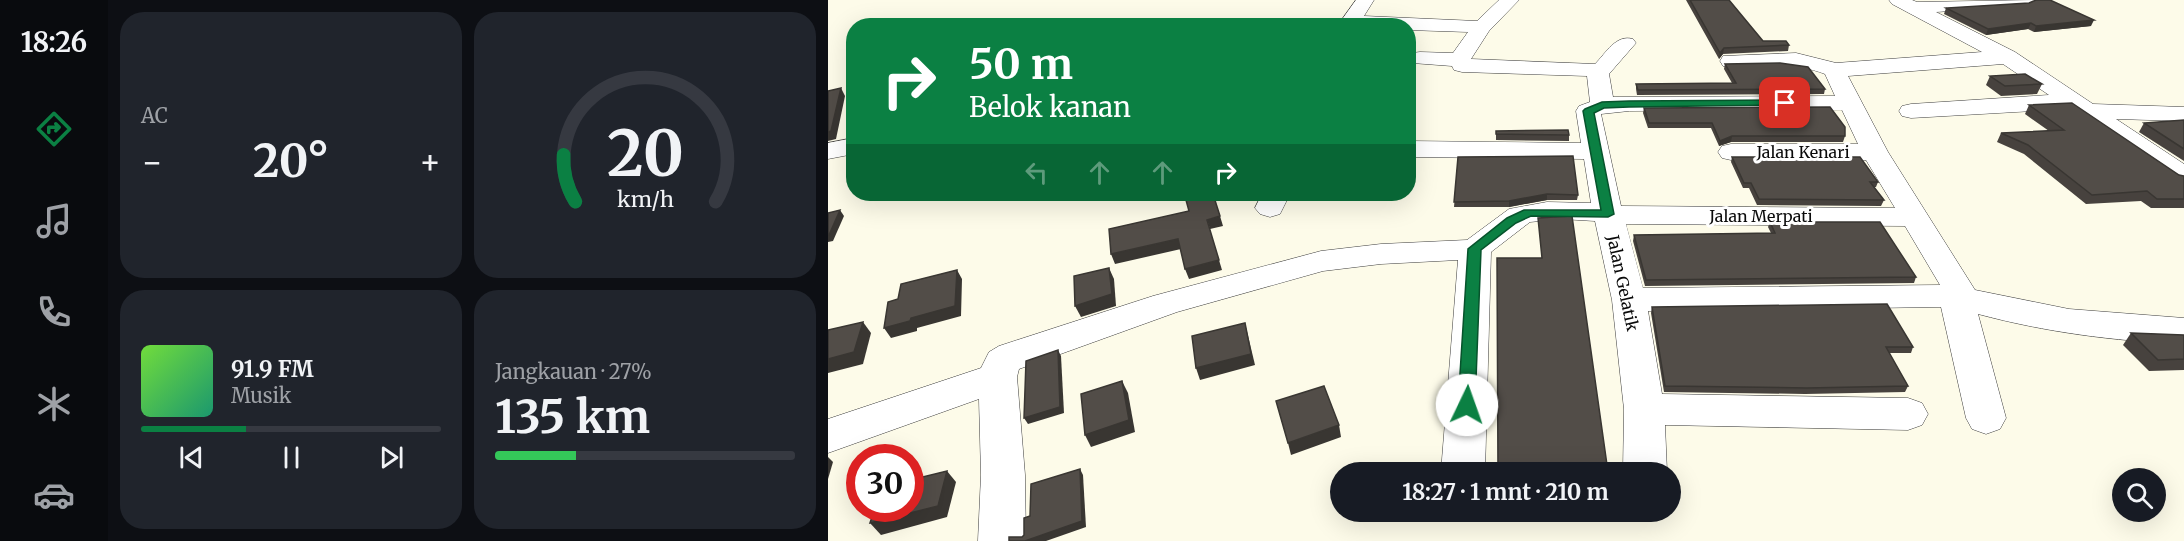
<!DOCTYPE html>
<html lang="id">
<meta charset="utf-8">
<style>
body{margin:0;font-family:Merriweather,serif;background:#20242c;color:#f1f3f6;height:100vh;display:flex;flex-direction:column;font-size:22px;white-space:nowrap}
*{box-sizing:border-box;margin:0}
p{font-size:20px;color:#9ea1a6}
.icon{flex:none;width:33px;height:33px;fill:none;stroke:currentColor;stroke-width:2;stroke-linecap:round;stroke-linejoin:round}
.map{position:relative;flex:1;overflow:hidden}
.sheet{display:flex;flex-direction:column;gap:12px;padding:12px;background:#0d0f14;width:720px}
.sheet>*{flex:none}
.guide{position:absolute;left:18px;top:18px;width:570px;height:183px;border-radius:24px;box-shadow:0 6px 24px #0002;background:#0b8043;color:#fff;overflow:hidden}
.controls{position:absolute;left:1284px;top:468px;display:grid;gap:12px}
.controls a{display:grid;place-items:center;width:54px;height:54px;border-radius:50%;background:#171b24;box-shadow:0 6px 24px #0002;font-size:30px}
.speed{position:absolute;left:18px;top:444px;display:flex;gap:12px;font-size:30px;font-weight:700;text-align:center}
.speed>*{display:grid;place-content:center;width:78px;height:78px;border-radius:50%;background:#171b24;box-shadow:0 6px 24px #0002;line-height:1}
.speed .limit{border:9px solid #d22;background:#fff;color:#111}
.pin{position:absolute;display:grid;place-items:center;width:51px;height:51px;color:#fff;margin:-26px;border-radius:12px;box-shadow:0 3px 9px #0006}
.me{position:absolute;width:66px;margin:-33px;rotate:3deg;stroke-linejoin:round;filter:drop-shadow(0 0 4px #0008)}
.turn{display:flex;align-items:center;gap:21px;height:126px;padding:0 24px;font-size:27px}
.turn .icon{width:78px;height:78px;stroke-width:2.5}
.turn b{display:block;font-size:42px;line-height:51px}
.lanes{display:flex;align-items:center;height:57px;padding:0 24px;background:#0003;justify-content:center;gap:30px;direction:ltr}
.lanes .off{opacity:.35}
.big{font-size:45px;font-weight:700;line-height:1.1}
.sheet .tile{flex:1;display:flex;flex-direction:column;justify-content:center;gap:9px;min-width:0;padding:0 21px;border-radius:24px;background:#20242c}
.sheet .dial{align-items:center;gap:0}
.dial svg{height:156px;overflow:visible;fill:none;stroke:#363941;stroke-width:7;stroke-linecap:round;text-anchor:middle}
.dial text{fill:#f1f3f6;stroke:none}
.song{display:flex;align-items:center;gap:18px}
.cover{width:72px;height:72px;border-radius:9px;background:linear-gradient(135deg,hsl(100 70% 55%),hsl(160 70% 35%))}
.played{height:6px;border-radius:3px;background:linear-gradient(90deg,#0b8043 35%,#363941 35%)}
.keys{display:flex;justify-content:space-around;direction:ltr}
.heat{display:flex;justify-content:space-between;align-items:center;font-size:33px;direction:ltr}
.charge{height:9px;border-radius:4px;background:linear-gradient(90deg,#34c759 27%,#363941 0)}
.sheet .tiles{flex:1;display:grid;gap:12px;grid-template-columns:repeat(2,1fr)}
.trip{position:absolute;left:502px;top:462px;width:351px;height:60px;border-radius:30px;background:#171b24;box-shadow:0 6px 24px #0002;font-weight:700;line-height:60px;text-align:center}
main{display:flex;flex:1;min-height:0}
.tab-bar{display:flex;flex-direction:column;width:108px;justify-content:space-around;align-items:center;background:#090b0e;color:#9ea1a6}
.tab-bar .icon{width:42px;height:42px}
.tab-bar .current{color:#0b8043}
.tab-bar b{font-size:27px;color:#f1f3f6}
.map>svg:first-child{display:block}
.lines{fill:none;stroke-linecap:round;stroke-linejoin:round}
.minor-casing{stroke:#3d3d3d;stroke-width:1}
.minor{fill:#fff;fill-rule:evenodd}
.wall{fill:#47423e}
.shaded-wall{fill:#393632}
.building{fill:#524d48;stroke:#393632;stroke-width:1.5}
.route{fill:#0b8043;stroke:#07532c;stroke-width:1.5}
.labels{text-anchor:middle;stroke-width:6;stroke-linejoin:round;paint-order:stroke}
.street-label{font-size:16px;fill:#0a0a0a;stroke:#fff}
</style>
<main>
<nav class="tab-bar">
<b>18:26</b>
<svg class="icon current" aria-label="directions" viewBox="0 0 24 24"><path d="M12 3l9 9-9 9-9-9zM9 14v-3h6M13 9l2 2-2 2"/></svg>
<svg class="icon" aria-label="music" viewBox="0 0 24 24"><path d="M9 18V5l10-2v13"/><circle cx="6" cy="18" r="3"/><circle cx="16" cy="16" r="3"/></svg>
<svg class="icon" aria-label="phone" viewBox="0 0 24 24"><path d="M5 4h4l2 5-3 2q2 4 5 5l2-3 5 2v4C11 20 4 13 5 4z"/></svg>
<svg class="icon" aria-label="climate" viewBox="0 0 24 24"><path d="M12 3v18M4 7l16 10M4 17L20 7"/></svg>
<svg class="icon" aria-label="car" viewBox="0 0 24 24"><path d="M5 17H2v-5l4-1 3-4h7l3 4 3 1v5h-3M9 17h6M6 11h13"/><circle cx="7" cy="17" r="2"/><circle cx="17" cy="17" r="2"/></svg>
</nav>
<section class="sheet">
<div class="tiles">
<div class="tile"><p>AC</p>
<div class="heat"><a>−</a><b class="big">20°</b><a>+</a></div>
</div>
<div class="tile dial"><svg viewBox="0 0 100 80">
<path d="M14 69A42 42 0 1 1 86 69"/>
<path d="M14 69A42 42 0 0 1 8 45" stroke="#0b8043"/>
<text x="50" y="56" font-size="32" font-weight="700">20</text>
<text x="50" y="72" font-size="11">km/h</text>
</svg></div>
<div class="tile">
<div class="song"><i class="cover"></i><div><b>91.9 FM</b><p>Musik</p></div></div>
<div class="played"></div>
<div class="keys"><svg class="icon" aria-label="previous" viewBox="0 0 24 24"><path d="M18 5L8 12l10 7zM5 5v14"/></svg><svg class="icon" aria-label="pause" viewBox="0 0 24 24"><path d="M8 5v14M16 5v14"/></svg><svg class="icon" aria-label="next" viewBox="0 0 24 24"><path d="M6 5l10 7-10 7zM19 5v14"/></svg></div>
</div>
<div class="tile"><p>Jangkauan · 27%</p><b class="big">135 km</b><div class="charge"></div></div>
</div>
</section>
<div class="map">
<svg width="1356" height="541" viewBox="0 0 1356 541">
<rect width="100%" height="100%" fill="#fdfbe9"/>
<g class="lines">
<defs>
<g id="minor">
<path d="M528,0H546L536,16L649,21L671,0H691L661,31L643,59L767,64C778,53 788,34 805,39L808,43L781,74L785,97L1007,96L997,74C967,62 935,66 903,68L895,66L892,61L895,56L968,53L1008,63L1154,52L1064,4L1061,0H1084L1089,2L1207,0L1204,4L1198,6L1108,12L1187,52L1265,104L1356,107V121L1288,119L1356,164V184L1346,182L1240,109L1083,118L1074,116L1071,111L1074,106L1083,104L1221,95L1175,64L1020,76L1060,152L1147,290L1241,309L1356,318V344C1286,341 1217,332 1150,314L1178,418L1172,429L1158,434L1144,429L1138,418L1113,307L820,311L834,394L1080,398L1094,403L1100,414L1094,425L1080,430L837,425L839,472H795L796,409L784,300L767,221L733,219L702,222L663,252L657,472H613L630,260L553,264L495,271L349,312L191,369L189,377L197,475L198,541H150L153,475L151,399L0,453V419L153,368L161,352L171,346L325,296L493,251L553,244L639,240L681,209L719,202L763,203L756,159L580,157V141L753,143L748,111L751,106L762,102L759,76L634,72L626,70L624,66L584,63L581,58L584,53L592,52L625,53L640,32L580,30V26L516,25L513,21ZM1014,110L1030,144H903L894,146L890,152L894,158L903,160H1038L1067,208L793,206L773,114L801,111ZM798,224L1077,226L1112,285L815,288Z"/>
<polygon points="26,138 26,154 0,159 0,143"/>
<polygon points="434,194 462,194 452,214 442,217 432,214 427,208"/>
</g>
</defs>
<use href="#minor" class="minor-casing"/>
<use href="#minor" class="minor"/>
</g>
<g class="wall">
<polygon points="858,0 901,0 935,41 961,45 960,51 895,54 891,59"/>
<polygon points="1118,8 1263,26 1206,32 1200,29 1158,35 1116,14"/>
<polygon points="897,64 997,89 996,94 809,95 808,89 808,84 904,83 896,69"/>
<polygon points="1162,76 1214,84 1209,94 1173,96 1158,85"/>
<polygon points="1201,105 1351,175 1356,176 1356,208 1323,208 1313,201 1258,204 1196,154 1169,142 1173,133 1221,131 1197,114"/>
<polygon points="816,108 1017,136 1015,142 903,142 891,146 883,128 820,128 815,113"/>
<polygon points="1356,120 1356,161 1311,132 1316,123"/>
<polygon points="668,131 741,135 741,141 668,140"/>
<polygon points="630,157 750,195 749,200 719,200 681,207 626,207"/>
<polygon points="904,157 1050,182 1048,187 1046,187 1056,200 1053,206 929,205 921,188 915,188 903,162"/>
<polygon points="942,222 1088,277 1086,283 817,286 805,241 806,235 943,233 940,227"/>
<polygon points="824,307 1085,347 1083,353 1061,353 1080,386 1077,392 977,394 836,392 823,313"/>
<polygon points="1303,333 1356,335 1356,370 1321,371 1295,345"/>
</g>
<g class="shaded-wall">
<polygon points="1266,20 1263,26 1206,32 1208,26"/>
<polygon points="1203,23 1200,29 1158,35 1160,29"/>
<polygon points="896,48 895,54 891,59 892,53"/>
<polygon points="13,88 17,96 8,139 0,141 0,132"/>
<polygon points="904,136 903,142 891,146 892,141"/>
<polygon points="719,194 719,200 681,207 681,201"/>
<polygon points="12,210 16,216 5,241 0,242 0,235"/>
<polygon points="392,216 395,226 382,229 379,220"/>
<polygon points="350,239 353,249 287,264 283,254"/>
<polygon points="391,260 394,270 361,279 357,269"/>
<polygon points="281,268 286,279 288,306 253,317 247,306"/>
<polygon points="129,270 134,279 133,316 89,328 89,331 63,338 56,328"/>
<polygon points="35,322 43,333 35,364 0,373 0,359"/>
<polygon points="417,323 427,365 372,380 368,368"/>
<polygon points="230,350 233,356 236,413 200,424 196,418"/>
<polygon points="294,381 300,393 307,432 263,447 257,435"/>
<polygon points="511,425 513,437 463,455 460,443"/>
<polygon points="0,457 5,462 0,479"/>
<polygon points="252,469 255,475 258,527 218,541 197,541"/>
<polygon points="119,471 128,482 119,517 53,535 42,523"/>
</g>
<g class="building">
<polygon points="862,0 901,0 935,41 958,41 961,45 896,48 892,53"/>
<polygon points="1208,0 1222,0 1266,20 1208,26 1203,23 1160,29 1118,8 1201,3"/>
<polygon points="952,63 980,67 997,89 810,90 808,84 908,83 897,64"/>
<polygon points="1197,74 1214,84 1177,86 1162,76"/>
<polygon points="13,88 3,131 0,132 0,91"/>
<polygon points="1244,103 1351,175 1356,176 1356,199 1329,199 1319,191 1264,195 1200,145 1173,133 1236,130 1201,105"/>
<polygon points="1002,107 1017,127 1017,136 904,136 892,141 884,123 821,123 816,108"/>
<polygon points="1356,120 1356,149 1316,123"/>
<polygon points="740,130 741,135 668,134 668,131"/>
<polygon points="745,156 750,195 719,194 681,201 626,202 630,157"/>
<polygon points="904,157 1032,157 1050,182 1042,182 1056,200 931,199 923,183 916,183"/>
<polygon points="385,194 392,216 379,220 391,260 357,269 350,239 283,254 281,229 361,211 358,200"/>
<polygon points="12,210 1,235 0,235 0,213"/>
<polygon points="744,216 780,472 670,472 669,258 714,258 710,218"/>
<polygon points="942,222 1052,222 1088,277 818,280 806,235 947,233"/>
<polygon points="281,268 284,294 247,306 246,276"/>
<polygon points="129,270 127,306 83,318 82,321 56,328 60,302 70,299 73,284"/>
<polygon points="1059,304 1085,347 1058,347 1080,386 979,388 837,386 824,307"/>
<polygon points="35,322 26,352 0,359 0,330"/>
<polygon points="417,323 423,354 368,368 364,336"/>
<polygon points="1303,333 1356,335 1356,359 1330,360"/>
<polygon points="230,350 232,407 196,418 198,361"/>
<polygon points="294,381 301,420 257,435 253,394"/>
<polygon points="496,386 511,425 460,443 448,401"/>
<polygon points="252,469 254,521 197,541 181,541 181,537 194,537 196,535 196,518 202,516 203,484"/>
<polygon points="119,471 110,506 42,523 47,508 82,508 82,480"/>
</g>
<polygon class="route" points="957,100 962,103 961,105 801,107 776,108 766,113 786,214 780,217 703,216 688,223 653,250 647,405 645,410 639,412 633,410 630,405 640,249 679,218 696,210 773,210 755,111 757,109 774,102 801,101"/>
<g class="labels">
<g class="street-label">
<text x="975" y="158">Jalan Kenari</text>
<text x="933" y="222">Jalan Merpati</text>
<text transform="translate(795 283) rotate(78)" y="6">Jalan Gelatik</text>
</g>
</g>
</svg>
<div class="controls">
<a><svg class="icon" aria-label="search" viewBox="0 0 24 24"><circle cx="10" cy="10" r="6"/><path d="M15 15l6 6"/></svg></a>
</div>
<div class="speed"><div class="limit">30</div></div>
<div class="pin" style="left:957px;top:103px;background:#d93025"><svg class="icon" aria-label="arrive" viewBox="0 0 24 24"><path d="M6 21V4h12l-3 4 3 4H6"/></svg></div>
<svg class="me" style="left:639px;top:405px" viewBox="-20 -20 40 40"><circle r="19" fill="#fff"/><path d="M0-13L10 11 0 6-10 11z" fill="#0b8043"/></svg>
<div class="trip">18:27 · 1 mnt · 210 m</div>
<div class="guide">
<div class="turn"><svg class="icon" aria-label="right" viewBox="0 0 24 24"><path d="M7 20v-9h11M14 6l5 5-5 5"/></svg><div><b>50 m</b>Belok kanan</div></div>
<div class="lanes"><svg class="icon off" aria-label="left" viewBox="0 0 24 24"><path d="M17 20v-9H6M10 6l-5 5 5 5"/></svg><svg class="icon off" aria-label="ahead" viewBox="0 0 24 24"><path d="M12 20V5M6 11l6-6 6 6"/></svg><svg class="icon off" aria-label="ahead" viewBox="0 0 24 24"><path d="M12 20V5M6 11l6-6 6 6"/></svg><svg class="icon" aria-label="right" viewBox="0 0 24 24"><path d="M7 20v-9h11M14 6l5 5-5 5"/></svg></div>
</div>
</div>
</main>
